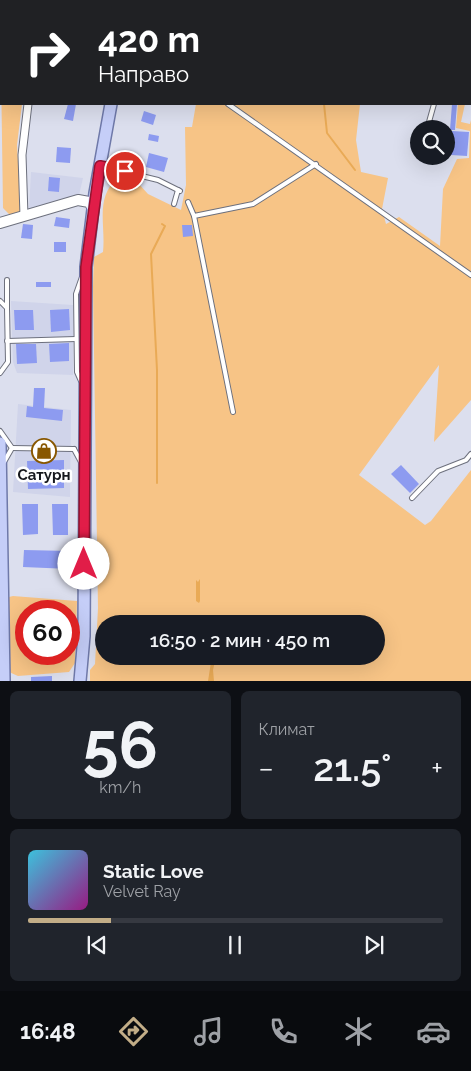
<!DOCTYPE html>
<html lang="ru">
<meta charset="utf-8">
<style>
body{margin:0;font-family:Raleway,sans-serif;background:#20242c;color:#f1f3f6;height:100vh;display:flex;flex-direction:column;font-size:19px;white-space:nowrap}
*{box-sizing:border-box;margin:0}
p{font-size:16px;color:#9ea1a6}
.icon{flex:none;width:28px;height:28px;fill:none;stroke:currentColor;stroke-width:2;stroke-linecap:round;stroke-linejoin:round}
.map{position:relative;height:681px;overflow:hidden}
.details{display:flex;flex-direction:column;gap:10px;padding:10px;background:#0d0f14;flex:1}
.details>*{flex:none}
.banner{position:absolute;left:0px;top:0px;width:471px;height:105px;box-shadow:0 5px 20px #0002;background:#202124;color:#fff;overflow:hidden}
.controls{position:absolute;left:410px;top:120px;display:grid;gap:10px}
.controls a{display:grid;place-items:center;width:45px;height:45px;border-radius:50%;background:#171b24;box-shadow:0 5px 20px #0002;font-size:25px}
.speed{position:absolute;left:15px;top:600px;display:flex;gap:10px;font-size:25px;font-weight:700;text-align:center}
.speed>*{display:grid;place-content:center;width:65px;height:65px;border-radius:50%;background:#171b24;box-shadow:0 5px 20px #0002;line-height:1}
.speed .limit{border:8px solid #d22;background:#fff;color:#111}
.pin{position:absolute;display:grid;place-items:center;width:42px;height:42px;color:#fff;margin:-21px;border:2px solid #fff;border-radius:50%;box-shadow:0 1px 5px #0007}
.me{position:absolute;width:55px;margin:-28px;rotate:0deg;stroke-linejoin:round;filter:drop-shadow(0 0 4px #0008)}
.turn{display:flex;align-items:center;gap:18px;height:105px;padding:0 15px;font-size:22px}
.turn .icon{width:65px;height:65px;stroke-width:2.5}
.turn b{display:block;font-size:35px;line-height:42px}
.big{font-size:38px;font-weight:600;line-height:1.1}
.details .widget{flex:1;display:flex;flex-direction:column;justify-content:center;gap:8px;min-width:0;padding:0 18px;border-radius:8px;background:#20242c}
.details .dial{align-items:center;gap:0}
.dial b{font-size:65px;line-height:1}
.song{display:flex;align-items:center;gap:15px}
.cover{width:60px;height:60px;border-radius:8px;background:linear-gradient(135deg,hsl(190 70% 55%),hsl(310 70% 35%))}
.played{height:5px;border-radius:2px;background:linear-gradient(90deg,#c2ad87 20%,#363941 20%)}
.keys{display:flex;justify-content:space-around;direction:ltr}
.heat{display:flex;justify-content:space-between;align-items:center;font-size:28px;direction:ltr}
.details .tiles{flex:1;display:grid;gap:10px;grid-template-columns:1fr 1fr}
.widget:last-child{grid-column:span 2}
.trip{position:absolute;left:95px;top:615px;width:290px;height:50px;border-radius:25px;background:#171b24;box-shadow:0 5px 20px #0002;font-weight:600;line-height:50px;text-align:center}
.dock{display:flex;height:80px;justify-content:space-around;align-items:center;background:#090b0e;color:#9ea1a6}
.dock .icon{width:35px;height:35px}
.dock .on{color:#c2ad87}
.dock b{font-size:22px;color:#f1f3f6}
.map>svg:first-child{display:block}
.built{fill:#d0d4ea}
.green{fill:#f7c486;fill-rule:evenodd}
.water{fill:#e9aa56}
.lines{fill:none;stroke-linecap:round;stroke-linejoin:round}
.stream{stroke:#e9aa56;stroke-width:2}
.building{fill:#8d9bf0}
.lane-casing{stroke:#6d707d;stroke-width:6}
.street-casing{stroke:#6d707d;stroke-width:9}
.secondary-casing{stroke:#6d707d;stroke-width:12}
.primary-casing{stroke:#6f79a9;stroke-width:14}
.lane{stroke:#fff;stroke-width:4}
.street{stroke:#fff;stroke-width:7}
.secondary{stroke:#fff;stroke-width:10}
.primary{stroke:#c5cef8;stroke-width:11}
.route-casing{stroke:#92132f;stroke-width:12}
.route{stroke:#e11d48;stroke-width:9}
.labels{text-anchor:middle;stroke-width:5;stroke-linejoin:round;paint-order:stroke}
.poi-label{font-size:15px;font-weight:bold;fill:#16181d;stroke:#fff}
</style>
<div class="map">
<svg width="471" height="681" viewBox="0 0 471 681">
<rect width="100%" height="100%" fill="#dcdfee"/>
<g class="built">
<polygon points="31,172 83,178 79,195 29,211"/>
<polygon points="11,301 73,305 73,375 17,373 13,362"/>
<polygon points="18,404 71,410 70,497 13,492"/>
</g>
<g class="green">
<polygon points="0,0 29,0 1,1 1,104 22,104 17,145 21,212 12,217 3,208"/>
<polygon points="201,0 372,0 201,1"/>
<path d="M196,104H360L356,140L361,172L388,178L382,209L386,224L399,217L440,246L443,189L457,159L469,158L470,131L456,128L458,104H465L461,122L470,124L471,120V400L434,442L439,365L359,475L425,525L431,521L471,470V681H90V670L95,664L98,608L93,287L94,257L103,252C106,224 94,198 119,176L138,183L148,194L181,210L186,185L185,127H192ZM104,624H376V656H104Z"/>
<path d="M13,596L77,601L75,663L69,672L18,676L9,672V597ZM26,611H69V654H26Z"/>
</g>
<g class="water">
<polygon points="200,579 200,601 199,603 196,601 196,580 198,582"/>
<polygon points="212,656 216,657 213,670 214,681 208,681"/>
</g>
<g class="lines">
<g class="stream">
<polyline points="324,104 327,133 355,170"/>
<polyline points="157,483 157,370 151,254 165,226 162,224"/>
</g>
</g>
<g class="building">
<polygon points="68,104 76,104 73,121 64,119"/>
<polygon points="452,104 457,104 455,130 450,130"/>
<polygon points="144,111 156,115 153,125 141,121"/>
<polygon points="452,131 469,132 467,156 451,155"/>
<polygon points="149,134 159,136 158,142 148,140"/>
<polygon points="57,147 71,148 70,163 56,162"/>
<polygon points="149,153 168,158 164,172 146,167"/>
<polygon points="49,177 60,178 59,192 48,191"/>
<polygon points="56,217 70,219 69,228 54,226"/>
<polygon points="23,224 33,225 32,239 21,238"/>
<polygon points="182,225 192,225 193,236 183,237"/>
<rect x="54" y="242" width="12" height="10"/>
<rect x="36" y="282" width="15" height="5"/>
<polygon points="69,309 70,330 51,332 50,310"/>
<polygon points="14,310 33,310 34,330 15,330"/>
<polygon points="69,343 69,361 50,362 49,344"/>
<polygon points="16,344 36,344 37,363 17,364"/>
<polygon points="34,388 45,388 44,408 63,410 62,421 26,417 27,406 33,407"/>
<polygon points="64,460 64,488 28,489 27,461"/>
<polygon points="401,465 419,484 410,493 391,474"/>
<polygon points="22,504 38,504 38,534 23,535"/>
<polygon points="52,504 68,504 68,535 53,535"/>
<polygon points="24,550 70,551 70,569 23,567"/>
<polygon points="52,676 52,681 31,681 31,677"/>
</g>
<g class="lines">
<defs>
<g id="lane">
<polyline points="438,0 438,1"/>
<polyline points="228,104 471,275"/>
<polyline points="427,129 434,104"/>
<polyline points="418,150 419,149"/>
<polyline points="101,166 158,180 180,191"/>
<polyline points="188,202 194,216 253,204 316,164"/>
<polyline points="174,204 178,190"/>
<polyline points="194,216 233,412"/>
<polyline points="0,301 7,308 8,362 0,373"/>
<polyline points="7,308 7,280"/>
<polyline points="7,341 76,339"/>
<polyline points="81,381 77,372 76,294 82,277"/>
<polyline points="0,431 12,448"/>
<polyline points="12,448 74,449"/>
<polyline points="74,449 81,462"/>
<polyline points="4,462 12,448"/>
<polyline points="412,498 438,471 466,460 471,454"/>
</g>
<g id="street">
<polyline points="34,1 34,0"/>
<polyline points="24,216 22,155 28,104"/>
</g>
<polyline id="secondary" points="0,223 78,200 89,202 92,207"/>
<g id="primary">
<polyline points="130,1 130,0"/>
<polyline points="0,443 4,681"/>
<polyline points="80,681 84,636 86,267 95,193 111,104"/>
</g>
</defs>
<use href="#lane" class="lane-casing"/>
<use href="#street" class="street-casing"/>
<use href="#secondary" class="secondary-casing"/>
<use href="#primary" class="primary-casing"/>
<use href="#lane" class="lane"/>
<use href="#street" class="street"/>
<use href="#secondary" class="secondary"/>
<use href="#primary" class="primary"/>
</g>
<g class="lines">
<defs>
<polyline id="route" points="84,564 86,267 100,166 125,171"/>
</defs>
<use href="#route" class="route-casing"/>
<use href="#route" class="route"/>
</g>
<defs>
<symbol id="shop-ring" viewBox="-11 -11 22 22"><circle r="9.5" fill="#fff" stroke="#885700" stroke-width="1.5"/><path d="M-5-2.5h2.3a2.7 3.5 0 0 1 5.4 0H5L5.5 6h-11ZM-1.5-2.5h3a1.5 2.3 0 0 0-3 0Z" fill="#885700"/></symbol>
</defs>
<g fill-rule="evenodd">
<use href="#shop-ring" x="30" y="437" width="28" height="28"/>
</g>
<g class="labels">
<g class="poi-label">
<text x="44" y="480">Сатурн</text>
</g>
</g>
</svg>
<div class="controls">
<a><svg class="icon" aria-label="search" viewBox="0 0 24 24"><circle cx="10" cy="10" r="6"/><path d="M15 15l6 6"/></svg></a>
</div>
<div class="speed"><div class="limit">60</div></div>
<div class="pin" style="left:125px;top:171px;background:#d93025"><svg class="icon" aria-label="arrive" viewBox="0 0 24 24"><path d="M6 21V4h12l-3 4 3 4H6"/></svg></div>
<svg class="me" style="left:84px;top:564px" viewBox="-20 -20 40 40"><circle r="19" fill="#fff"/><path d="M0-13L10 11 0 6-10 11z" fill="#e11d48"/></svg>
<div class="trip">16:50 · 2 мин · 450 m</div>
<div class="banner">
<div class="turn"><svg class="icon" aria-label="right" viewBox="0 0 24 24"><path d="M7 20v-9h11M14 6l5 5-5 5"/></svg><div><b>420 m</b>Направо</div></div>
</div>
</div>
<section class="details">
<div class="tiles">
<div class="widget dial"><b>56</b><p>km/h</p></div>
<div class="widget"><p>Климат</p>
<div class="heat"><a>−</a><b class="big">21.5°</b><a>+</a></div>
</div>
<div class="widget">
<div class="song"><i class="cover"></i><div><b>Static Love</b><p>Velvet Ray</p></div></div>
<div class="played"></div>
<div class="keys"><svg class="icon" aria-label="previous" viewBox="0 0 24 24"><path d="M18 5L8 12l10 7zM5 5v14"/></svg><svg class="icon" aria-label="pause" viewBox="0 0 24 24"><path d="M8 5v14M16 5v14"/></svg><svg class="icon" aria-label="next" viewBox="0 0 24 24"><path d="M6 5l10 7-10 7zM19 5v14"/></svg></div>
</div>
</div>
</section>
<nav class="dock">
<b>16:48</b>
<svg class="icon on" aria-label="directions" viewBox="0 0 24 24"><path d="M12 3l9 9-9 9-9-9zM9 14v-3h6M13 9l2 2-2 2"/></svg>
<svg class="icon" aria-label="music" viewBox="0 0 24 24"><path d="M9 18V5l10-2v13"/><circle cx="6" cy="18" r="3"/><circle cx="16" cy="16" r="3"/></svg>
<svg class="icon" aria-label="phone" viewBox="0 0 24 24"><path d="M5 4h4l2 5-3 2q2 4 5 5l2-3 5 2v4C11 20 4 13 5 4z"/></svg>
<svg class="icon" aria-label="climate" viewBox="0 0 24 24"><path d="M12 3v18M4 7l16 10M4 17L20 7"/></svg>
<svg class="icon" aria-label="car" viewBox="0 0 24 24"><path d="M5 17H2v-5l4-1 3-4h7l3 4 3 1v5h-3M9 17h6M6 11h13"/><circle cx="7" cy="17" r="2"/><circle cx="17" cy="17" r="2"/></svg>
</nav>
